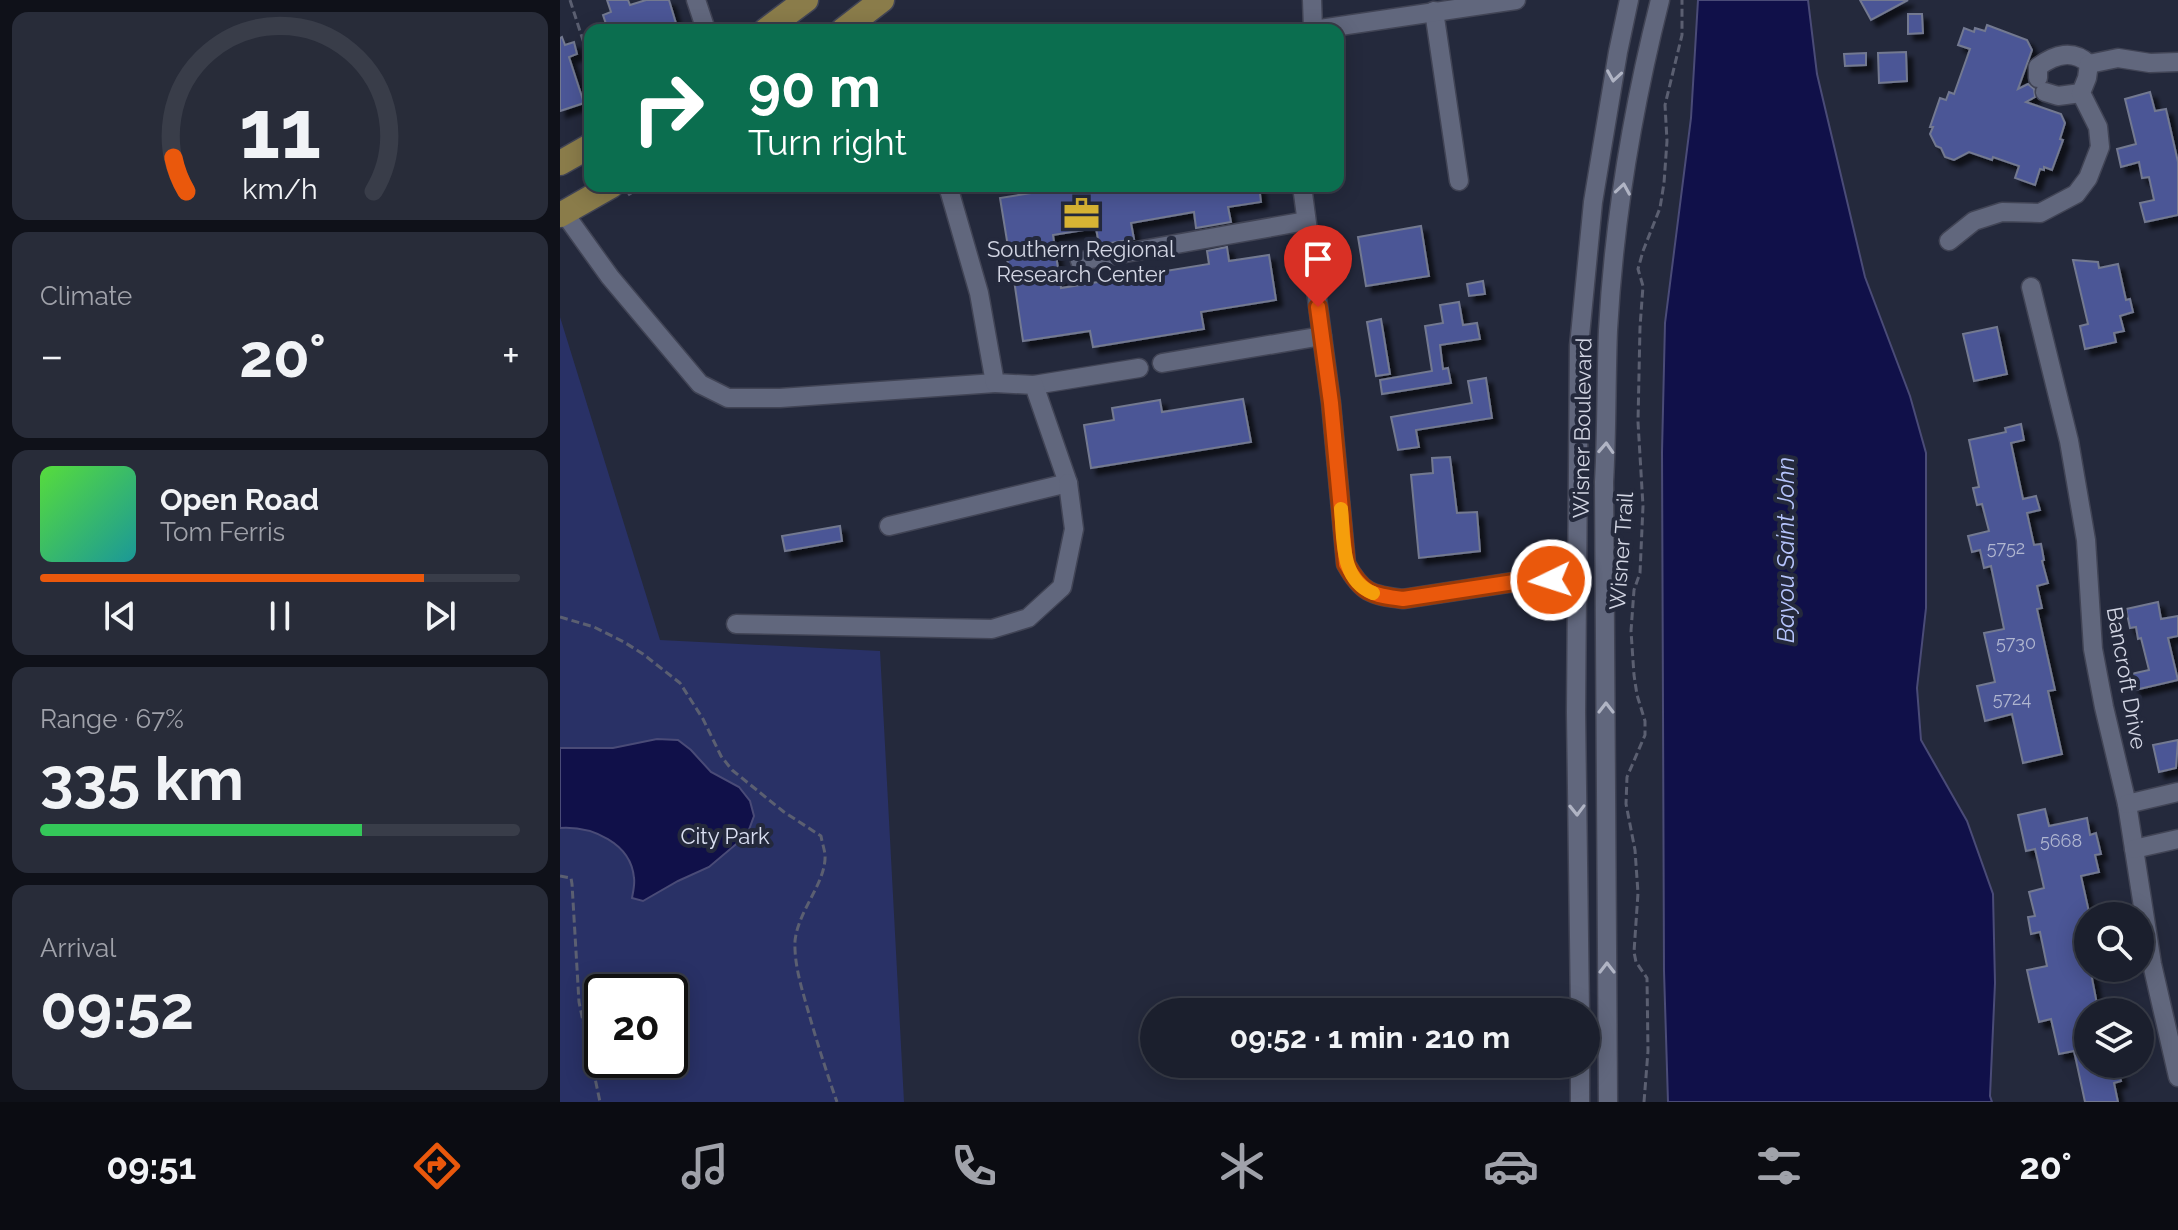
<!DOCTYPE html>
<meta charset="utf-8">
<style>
body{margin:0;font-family:Raleway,sans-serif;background:#282c39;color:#f1f3f6;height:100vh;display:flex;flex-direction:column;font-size:30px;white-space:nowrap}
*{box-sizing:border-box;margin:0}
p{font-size:26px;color:#a0a2aa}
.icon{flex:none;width:44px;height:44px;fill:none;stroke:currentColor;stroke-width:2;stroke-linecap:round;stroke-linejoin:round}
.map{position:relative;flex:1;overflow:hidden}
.sheet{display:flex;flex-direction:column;gap:12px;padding:12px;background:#0f1119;width:560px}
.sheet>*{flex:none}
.hud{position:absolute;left:24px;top:24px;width:760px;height:168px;border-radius:16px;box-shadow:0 4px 20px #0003,0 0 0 2px #393d49;background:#0b6e4f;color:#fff;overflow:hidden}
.buttons{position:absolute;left:1514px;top:902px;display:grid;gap:16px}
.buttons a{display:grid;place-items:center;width:80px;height:80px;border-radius:50%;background:#1b1f2d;box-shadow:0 4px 20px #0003,0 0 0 2px #393d49;font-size:40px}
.speed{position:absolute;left:24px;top:974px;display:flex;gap:16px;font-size:40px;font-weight:700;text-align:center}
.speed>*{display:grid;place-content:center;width:104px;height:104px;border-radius:50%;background:#1b1f2d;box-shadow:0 4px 20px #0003,0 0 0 2px #393d49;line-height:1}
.speed .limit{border:4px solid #111;border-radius:12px;background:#fff;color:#111}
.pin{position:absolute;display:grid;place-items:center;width:68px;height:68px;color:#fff;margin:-82px -34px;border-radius:50% 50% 50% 0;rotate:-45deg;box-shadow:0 0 8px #0007}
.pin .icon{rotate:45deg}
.me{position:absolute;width:88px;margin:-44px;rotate:266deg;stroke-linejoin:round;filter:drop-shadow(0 0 6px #0008)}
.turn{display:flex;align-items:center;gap:28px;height:168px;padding:0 32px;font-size:36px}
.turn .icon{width:104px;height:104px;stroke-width:2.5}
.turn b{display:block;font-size:56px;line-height:68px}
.big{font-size:60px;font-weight:700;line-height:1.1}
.sheet .widget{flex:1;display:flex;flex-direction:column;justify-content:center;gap:12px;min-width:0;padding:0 28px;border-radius:16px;background:#282c39}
.sheet .dial{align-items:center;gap:0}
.dial svg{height:208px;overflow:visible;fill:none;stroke:#393d49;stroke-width:7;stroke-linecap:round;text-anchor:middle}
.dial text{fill:#f1f3f6;stroke:none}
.song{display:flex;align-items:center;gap:24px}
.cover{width:96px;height:96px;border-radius:12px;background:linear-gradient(135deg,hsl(110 70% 55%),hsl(180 70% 35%))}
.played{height:8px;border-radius:4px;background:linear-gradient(90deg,#ea580c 80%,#393d49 80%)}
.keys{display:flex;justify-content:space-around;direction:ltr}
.heat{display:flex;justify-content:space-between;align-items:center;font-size:44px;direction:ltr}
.charge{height:12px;border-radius:6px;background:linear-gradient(90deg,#34c759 67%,#393d49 0)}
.trip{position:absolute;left:580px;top:998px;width:460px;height:80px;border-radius:40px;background:#1b1f2d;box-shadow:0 4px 20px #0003,0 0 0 2px #393d49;font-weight:700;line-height:80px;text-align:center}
.dock{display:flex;height:128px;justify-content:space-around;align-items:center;background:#0b0c12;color:#a0a2aa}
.dock .icon{width:56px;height:56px}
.dock .current{color:#ea580c}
.dock b{font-size:36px;color:#f1f3f6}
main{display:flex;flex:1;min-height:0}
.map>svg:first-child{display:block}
.green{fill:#293166;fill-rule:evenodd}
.water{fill:#101049;stroke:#4a4b77;stroke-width:2}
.building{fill:#4b5796;stroke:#737990;stroke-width:2;filter:url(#shadow)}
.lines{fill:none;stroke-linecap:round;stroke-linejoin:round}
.minor-casing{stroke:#414455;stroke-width:21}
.major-casing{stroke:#414455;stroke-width:27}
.path{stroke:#5b5f71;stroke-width:3;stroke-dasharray:8 4;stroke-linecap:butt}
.minor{stroke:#61677d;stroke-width:18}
.major{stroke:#8a7c4a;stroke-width:24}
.oneway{stroke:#b0b4c4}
.route-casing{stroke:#983908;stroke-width:20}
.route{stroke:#ea580c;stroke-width:14}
.slow{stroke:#f59e0b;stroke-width:14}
.labels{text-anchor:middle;stroke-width:8;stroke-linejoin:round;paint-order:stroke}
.number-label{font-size:18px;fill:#b0b6d0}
.poi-label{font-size:22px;fill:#d2d5e3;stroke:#24293c}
.street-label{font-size:22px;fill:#d2d5e3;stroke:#24293c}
.park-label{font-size:22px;fill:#dbe0f3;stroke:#24293c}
.water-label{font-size:24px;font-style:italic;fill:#b6c4fc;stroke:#24293c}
</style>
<main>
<section class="sheet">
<div class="widget dial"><svg viewBox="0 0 100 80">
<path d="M14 69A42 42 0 1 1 86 69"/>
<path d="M14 69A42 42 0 0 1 9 56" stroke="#ea580c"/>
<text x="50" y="56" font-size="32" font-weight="700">11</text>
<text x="50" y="72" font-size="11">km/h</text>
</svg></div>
<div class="widget"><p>Climate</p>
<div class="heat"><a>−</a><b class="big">20°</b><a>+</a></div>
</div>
<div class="widget">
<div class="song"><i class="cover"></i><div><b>Open Road</b><p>Tom Ferris</p></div></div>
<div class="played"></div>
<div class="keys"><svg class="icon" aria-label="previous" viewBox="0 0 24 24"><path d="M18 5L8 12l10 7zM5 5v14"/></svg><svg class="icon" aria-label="pause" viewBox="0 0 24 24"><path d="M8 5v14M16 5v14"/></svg><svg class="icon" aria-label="next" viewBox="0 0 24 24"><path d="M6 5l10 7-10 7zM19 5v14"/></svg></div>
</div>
<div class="widget"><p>Range · 67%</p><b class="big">335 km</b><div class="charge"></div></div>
<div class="widget"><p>Arrival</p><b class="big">09:52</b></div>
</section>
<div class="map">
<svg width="1618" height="1102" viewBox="0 0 1618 1102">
<defs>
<filter id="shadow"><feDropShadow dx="6" dy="6" stdDeviation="2" flood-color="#0009"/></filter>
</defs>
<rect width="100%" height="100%" fill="#24293c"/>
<path class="green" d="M0,317L100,640L320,651L344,1102H0ZM42,992H110V1060H42Z"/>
<g class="water">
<polygon points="1138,0 1248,0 1257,74 1305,277 1350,396 1366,453 1366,608 1357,688 1361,740 1407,821 1433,894 1435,983 1430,1096 1432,1102 1108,1102 1104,971 1102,452 1105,323 1131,118"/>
<path d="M97,739L118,740L131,750L151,772L179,787L190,801L194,816L187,835L149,867L118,881L83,901L72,898C73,892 75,884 74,878C71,843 32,826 0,828V748H53Z"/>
</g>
<g class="building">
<polygon points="47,0 68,0 70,5 86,0 109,0 118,30 48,30 43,15 51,12"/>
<polygon points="1300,0 1348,0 1311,20"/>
<polygon points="1348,14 1362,14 1363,33 1348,34"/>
<polygon points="1427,25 1467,40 1472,50 1458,89 1468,84 1474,89 1475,97 1466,102 1501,114 1505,123 1500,139 1503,140 1492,170 1484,167 1484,170 1480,169 1475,185 1455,178 1459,166 1433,157 1432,160 1409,152 1394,160 1385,157 1381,148 1376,146 1370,134 1373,127 1370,127 1380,98 1386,100 1389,92 1394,94 1410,49 1398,45 1404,28 1414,32 1415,28 1425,31"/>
<polygon points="2,37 5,45 14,42 17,54 9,57 24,103 0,111 0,38"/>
<polygon points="1346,52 1347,81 1319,83 1318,53"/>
<polygon points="1306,53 1306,65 1285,66 1284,54"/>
<polygon points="1590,92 1595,111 1606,109 1613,140 1618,162 1618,215 1585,222 1580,203 1594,200 1589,177 1582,178 1579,162 1561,167 1557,149 1576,144 1565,99"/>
<polygon points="515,186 699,186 701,202 668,207 671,222 636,228 634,212 571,223 574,239 539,245 536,228 493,235 501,288 649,264 647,251 667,247 669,261 709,255 716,300 641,312 644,329 533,347 530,331 463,341 454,280 451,280 447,259 450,259 440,198"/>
<polygon points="861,226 869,276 806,286 798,237"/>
<polygon points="1513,260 1538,262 1539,268 1558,264 1566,300 1570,299 1573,312 1560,316 1564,331 1554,333 1556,342 1525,349 1520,326 1528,324"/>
<polygon points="923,281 925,294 909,296 907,284"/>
<polygon points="899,302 903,325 917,323 920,339 880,345 883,369 888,368 891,383 822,394 820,380 872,371 865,326 883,323 880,305"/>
<polygon points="821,319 830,374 816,376 807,322"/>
<polygon points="1437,327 1447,374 1414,381 1403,334"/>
<polygon points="926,378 932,418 856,430 859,447 838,450 831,417 912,403 908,381"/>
<polygon points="683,399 691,442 531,468 524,425 554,420 552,408 600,400 602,412"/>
<polygon points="1461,424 1464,440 1451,443 1463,499 1476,496 1480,510 1467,513 1474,545 1481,544 1484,560 1482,561 1488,583 1477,586 1482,608 1477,609 1495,690 1488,691 1502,754 1463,763 1452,714 1425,721 1417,686 1435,682 1424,633 1444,629 1431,566 1424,568 1420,550 1412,552 1408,536 1429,531 1422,504 1417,505 1413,488 1419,487 1409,440 1446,432 1445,428"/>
<polygon points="890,457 897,513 917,512 920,551 859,558 851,475 873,473 872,458"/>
<polygon points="280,526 282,541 225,551 222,536"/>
<polygon points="1598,602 1601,619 1618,616 1618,636 1608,638 1618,680 1575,690 1571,674 1589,670 1581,638 1578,639 1576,627 1570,628 1566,609"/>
<polygon points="1618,740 1616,768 1599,772 1593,745"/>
<polygon points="1485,809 1489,826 1527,818 1530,835 1536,833 1541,854 1535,855 1539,872 1521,876 1529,912 1525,913 1528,927 1528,968 1530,968 1538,1009 1528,1011 1528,1064 1557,1064 1561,1081 1554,1083 1558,1102 1525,1102 1514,1051 1499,1054 1491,1019 1479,1022 1473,997 1467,970 1487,966 1480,932 1471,934 1468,917 1475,916 1469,892 1484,888 1475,849 1466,851 1458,815"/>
</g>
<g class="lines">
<defs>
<g id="minor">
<polyline points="136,0 146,30"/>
<polyline points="752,0 753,29"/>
<polyline points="874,11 899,181"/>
<polyline points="753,30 956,0"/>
<path d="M1478,78V67C1495,54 1513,49 1529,64"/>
<polyline points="1485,92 1498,96 1521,93"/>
<path d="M742,186L771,403L786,564C802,593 811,595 843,599L954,582L1016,578"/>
<polyline points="4,213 50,277 140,384 168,398 220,398 435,383"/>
<polyline points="1389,241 1414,221 1442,212 1480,213 1516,194 1528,178 1540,147 1538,127 1521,93 1527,78 1529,64 1558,58 1590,63 1618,62"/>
<polyline points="520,261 746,221"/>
<polyline points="1471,287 1509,441 1526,540 1533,649 1544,707 1567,804 1592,964 1618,1077"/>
<polyline points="602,363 762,336"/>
<polyline points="474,385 579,368"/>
<polyline points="329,526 508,483 474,385 435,383 419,293 388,186"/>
<polyline points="176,624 432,629 468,618 502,587 514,529 508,483"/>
<polyline points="1567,804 1618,792"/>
<polyline points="1574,849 1618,839"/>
<polyline points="1020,1012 1016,713 1019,346 1033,202 1058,52 1069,0"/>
<polyline points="1020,1064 1020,1102"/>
<path d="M1048,1102L1044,482C1047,431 1046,380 1048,330C1054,219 1073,107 1100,0"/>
</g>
<g id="major">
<polyline points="206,30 246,0"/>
<polyline points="283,30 322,0"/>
<polyline points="0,163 30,146"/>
<polyline points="0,215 51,186"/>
</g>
</defs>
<use href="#minor" class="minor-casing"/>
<use href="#major" class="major-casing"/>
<g class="path">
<polyline points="10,0 30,62"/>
<polyline points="68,195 82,186"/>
<path d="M0,617L34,627L64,642L83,654L120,683L143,719L161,756L172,770L224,812L261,836C262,842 264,848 265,854C267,882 238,910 235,941C234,963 241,986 247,1007C256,1039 266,1071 277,1102"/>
<polyline points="0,876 11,878 12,884 19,1002 40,1102"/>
<polyline points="1084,1102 1088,1051 1087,978 1076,962 1074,952 1078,893 1075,850 1066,804 1067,777 1085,735 1085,721 1077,695 1074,675 1071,631 1074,590 1080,573 1083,506 1078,422 1080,327 1083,286 1078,269 1083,251 1100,208 1104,183 1107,141 1105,105 1122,35 1122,0"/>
</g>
<use href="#minor" class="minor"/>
<use href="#major" class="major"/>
</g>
<defs><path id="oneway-chevron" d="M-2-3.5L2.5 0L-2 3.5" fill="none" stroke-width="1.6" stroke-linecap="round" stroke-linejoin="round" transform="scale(2)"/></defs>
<g class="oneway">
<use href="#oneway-chevron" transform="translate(1054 76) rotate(99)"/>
<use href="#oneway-chevron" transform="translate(1063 189) rotate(-81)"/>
<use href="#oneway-chevron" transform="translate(1046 448) rotate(-87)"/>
<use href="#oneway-chevron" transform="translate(1046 708) rotate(-90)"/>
<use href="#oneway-chevron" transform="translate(1017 810) rotate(89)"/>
<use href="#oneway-chevron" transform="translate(1047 968) rotate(-90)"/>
</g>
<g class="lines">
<defs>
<path id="route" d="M758,307L771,403L786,564C802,593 811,595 843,599L954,582L991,580"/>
</defs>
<use href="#route" class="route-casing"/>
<use href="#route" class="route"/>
<path class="slow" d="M781,509C784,539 780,580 813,593"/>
</g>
<defs>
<symbol id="office-bare" viewBox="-9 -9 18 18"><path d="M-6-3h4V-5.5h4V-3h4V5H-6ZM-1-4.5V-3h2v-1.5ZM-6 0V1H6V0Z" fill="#d8b434" stroke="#24293c" stroke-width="2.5" paint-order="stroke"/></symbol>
</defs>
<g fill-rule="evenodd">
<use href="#office-bare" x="496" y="188" width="51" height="51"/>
</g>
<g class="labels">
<g class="number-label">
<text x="1446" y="554">5752</text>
<text x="1456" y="649">5730</text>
<text x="1452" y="705">5724</text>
<text x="1501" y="847">5668</text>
</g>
<g class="poi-label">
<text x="521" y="257">Southern Regional<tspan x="521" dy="25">Research Center</tspan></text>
</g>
<g class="street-label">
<text transform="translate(1022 428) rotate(-89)" y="8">Wisner Boulevard</text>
<text transform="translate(1061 551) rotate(-86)" y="8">Wisner Trail</text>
<text transform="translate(1567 678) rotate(80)" y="8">Bancroft Drive</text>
</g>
<g class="park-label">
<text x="165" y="844">City Park</text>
</g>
<g class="water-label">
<text transform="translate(1226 550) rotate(-90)" y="8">Bayou Saint John</text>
</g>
</g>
</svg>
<div class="buttons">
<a><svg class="icon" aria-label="search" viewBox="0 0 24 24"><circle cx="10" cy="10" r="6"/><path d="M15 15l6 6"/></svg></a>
<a><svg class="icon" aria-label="layers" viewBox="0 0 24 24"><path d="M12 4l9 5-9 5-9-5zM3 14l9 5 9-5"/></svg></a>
</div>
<div class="speed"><div class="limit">20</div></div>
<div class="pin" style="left:758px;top:307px;background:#d93025"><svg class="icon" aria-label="arrive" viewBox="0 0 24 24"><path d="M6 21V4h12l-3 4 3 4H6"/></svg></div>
<svg class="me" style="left:991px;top:580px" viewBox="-20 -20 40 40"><circle r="17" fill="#ea580c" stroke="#fff" stroke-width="3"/><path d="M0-11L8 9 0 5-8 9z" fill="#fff"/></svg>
<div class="trip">09:52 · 1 min · 210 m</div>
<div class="hud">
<div class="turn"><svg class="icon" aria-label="right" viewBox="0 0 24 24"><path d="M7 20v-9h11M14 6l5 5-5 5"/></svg><div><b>90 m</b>Turn right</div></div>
</div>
</div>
</main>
<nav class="dock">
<b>09:51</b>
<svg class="icon current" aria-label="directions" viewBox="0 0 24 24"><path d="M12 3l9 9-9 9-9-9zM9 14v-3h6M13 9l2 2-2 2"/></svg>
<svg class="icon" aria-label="music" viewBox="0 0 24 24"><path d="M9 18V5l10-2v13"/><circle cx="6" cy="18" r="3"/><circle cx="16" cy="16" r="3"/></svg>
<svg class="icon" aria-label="phone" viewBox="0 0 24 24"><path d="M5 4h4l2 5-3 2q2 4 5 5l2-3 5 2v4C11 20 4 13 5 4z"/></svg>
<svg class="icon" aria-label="climate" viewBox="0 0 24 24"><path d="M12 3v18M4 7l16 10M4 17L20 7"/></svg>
<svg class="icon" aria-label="car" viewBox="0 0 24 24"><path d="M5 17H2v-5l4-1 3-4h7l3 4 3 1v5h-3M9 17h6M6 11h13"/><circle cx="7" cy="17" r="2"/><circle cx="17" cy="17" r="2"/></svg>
<svg class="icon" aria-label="filters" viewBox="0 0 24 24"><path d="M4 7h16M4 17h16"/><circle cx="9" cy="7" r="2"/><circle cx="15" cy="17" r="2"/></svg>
<b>20°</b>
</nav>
